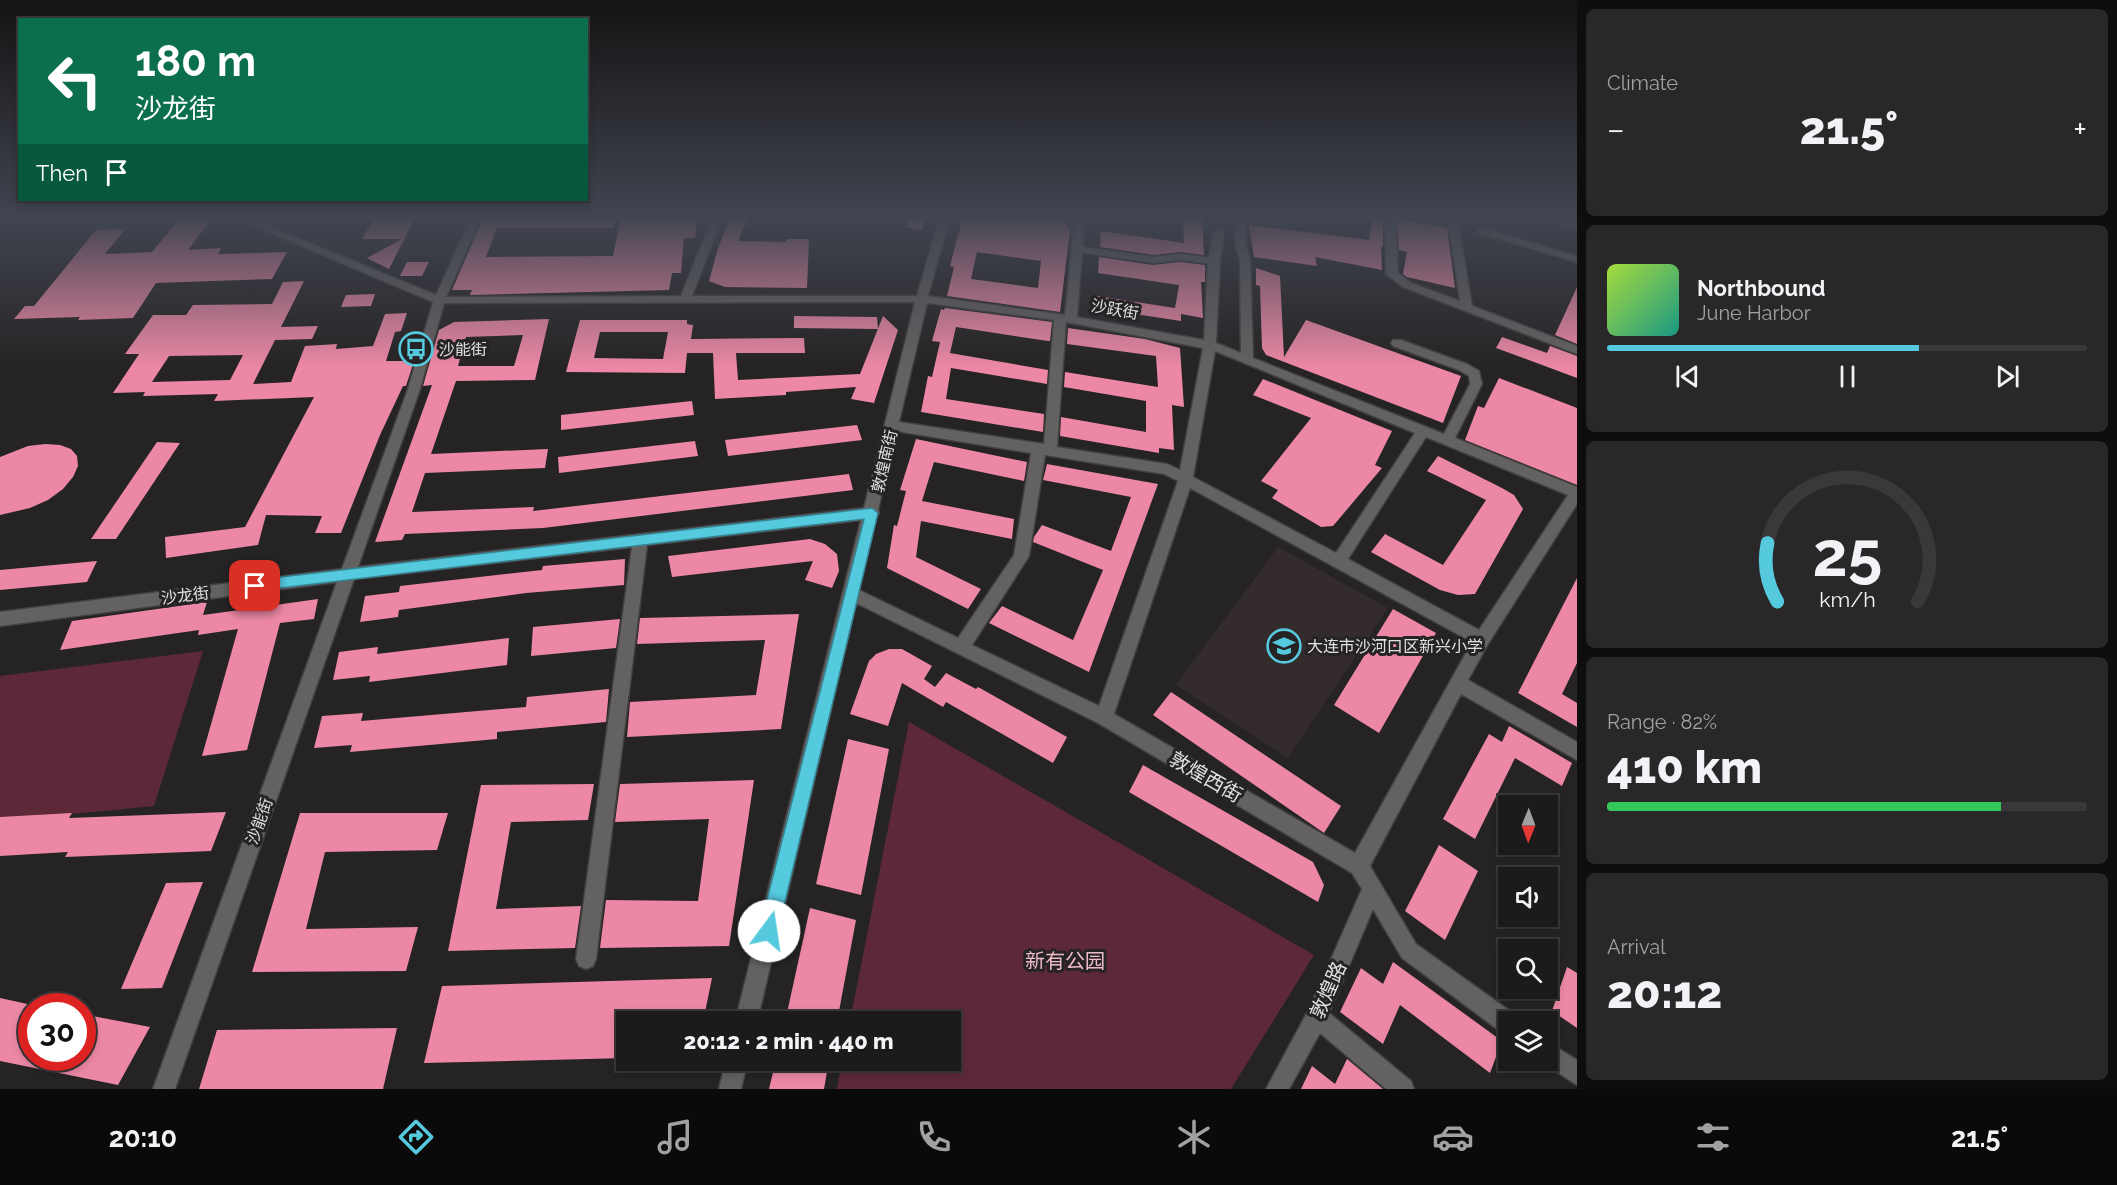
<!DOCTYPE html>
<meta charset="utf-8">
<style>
body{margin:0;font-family:Raleway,"Noto Sans SC",sans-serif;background:#292728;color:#f1f3f6;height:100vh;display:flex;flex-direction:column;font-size:22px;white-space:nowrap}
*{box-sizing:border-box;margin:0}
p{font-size:20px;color:#a0a1a3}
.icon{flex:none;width:33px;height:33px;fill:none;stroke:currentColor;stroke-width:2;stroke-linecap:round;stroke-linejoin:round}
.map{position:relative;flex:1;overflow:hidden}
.sheet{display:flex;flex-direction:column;gap:9px;padding:9px;background:#0f0e0f;width:540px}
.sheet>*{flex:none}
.top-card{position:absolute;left:18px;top:18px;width:570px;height:183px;border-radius:0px;box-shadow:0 3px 9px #0003,0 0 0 2px #3a383a;background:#0b6e4f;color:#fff;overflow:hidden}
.needle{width:39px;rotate:181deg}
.buttons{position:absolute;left:1498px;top:795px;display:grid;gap:12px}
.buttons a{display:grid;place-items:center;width:60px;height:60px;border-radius:0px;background:#1c1a1b;box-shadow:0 3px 9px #0003,0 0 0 2px #3a383a;font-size:30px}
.speed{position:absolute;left:18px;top:993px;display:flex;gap:12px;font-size:30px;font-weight:700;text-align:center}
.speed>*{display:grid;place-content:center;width:78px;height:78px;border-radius:50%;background:#1c1a1b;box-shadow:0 3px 9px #0003,0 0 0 2px #3a383a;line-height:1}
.speed .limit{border:9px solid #d22;background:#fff;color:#111}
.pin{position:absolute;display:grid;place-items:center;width:51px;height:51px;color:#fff;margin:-26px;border-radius:12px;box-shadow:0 3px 9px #0006}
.me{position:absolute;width:66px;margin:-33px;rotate:14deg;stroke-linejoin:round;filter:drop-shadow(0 0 4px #0008)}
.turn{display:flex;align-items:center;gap:21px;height:126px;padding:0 18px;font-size:27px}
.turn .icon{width:78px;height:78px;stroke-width:2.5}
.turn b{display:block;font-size:42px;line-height:51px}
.then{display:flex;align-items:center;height:57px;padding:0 18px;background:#0003;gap:12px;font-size:22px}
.big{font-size:45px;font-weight:800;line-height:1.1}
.sheet .card{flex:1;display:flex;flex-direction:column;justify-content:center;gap:9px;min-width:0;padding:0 21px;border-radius:9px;background:#292728}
.sheet .dial{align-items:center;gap:0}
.dial svg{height:156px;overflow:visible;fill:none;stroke:#3a383a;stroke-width:7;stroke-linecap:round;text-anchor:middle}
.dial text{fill:#f1f3f6;stroke:none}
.song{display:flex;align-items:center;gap:18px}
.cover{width:72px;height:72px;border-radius:9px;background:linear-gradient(135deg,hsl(80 70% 55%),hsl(170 70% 35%))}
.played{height:6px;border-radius:3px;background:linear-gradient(90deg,#55cadf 65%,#3a383a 65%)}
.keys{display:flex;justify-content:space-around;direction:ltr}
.heat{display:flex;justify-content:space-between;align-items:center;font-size:33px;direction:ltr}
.charge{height:9px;border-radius:4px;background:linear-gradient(90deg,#34c759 82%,#3a383a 0)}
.trip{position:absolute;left:616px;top:1011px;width:345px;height:60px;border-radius:0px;background:#1c1a1b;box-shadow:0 3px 9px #0003,0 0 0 2px #3a383a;font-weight:800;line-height:60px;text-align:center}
.tab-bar{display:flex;height:96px;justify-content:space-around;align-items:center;background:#0b0a0b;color:#a0a1a3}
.tab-bar .icon{width:42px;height:42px}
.tab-bar .selected{color:#55cadf}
.tab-bar b{font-size:27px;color:#f1f3f6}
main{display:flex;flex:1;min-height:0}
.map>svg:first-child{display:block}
.built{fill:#342b2d}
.green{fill:#5d2939}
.building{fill:#ec88a5;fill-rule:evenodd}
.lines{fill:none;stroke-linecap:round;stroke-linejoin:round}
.lane-casing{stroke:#413f3f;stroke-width:8}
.street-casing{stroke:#413f3f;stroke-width:3}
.lane{stroke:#646161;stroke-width:6}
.street{fill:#646161;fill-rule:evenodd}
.route{fill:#55cadf;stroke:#378391;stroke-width:1.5}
.labels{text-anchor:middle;stroke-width:6;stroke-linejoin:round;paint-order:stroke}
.street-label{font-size:16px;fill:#e1dfdf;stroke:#262324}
.poi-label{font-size:16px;fill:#e1dfdf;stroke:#262324;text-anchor:start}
.near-street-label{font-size:20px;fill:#e1dfdf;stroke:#262324}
.near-park-label{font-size:20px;fill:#efbbc8;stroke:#262324}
</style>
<main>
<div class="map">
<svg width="1577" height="1089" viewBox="0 0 1577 1089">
<rect width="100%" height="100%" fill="#262324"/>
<polygon class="built" points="1278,547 1388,608 1288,758 1176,685"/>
<g class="green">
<polygon points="203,651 154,806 0,821 0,676"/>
<polygon points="909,722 1314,955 1231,1089 837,1089 842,1061 951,1060 951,1022 850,1021"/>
</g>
<g class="building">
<polygon points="182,216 207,216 205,218 212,218 188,250 221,248 218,254 287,252 272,279 156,283 133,318 78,320 80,317 14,319 25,306 34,306 96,230 125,229 105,254 152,252"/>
<polygon points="375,216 416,216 389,269 367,258 402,239 362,239"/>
<polygon points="484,216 616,216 613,228 497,228 486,257 613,256 621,217 698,216 695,238 684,238 681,273 672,273 669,290 470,295 472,290 452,290"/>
<polygon points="731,216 749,216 738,241 786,242 786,239 809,239 807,288 725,287 709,281 718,248"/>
<polygon points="910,216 921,216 925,221 922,230 905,227"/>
<path d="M963,216H1032L1063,221L1070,230L1060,312L947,296L954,267L950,266ZM977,252L1041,261L1038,288L971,279Z"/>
<polygon points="1183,216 1202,216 1204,255 1180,252 1154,255 1100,247 1101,231 1184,243"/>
<polygon points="1373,216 1383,216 1383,247 1381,246 1382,270 1315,257 1317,266 1254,257 1249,225 1369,240"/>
<polygon points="1397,219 1447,228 1455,288 1407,277 1403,274 1407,252 1399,250"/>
<polygon points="1099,257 1153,265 1180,262 1205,265 1205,282 1201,282 1203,318 1181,314 1181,321 1096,308 1097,296 1175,308 1179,285 1098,273"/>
<polygon points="407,262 429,262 422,276 400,276"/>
<polygon points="1256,268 1280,276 1284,357 1306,320 1461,376 1443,423 1266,355 1262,348 1260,286 1256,285"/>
<path d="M304,281L281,327L318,326L312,339L275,340L253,384L291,382L305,346L337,344L336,349L373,346L385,314L407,313L401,331L395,332L386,361H414L406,386H403L380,435L341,533H315L322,516L266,515L258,545L166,558L165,537L245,527L314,397L214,401L218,394L143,396L145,392L113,393L139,354H125L153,315H186L193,305L272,304L283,282ZM243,355L230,380L152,382L169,356Z"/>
<polygon points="1577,287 1577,344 1555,335"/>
<polygon points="375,294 371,306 341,307 346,295"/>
<polygon points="945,308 1052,322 1050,341 1048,341 956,327 950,353 1048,370 1047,384 951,368 946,399 1044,414 1043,432 921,412 928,376 932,377 940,342 932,341 941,309 944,310"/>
<polygon points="794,316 877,317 878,329 794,328"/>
<path d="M883,316L898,330L874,403L851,399L856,387L786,392V395L715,399L713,353H687L685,373L566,372L580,320H687V324L693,325L691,339L804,338L805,353H736L738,380L860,374ZM600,332H668L663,359L594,358Z"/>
<path d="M549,319L535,380L456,381L431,454L548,449L545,468L425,473L412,512L534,507L533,511L849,474L853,490L543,528L405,534L402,540L375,542L432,385L423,386L439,330L454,322ZM523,335L514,366H458L466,337Z"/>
<polygon points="1068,328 1145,339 1180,348 1184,407 1172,405 1174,450 1159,448 1159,453 1060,436 1061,417 1146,432 1146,401 1064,387 1065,372 1158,387 1156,356 1067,344"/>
<polygon points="1502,337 1547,353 1550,346 1577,356 1577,378 1496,348"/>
<polygon points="1499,378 1577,408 1577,485 1465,440 1478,406 1484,408"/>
<polygon points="1263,379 1392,431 1375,465 1382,468 1333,526 1321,527 1272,498 1278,490 1261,481 1311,418 1253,395"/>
<polygon points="692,401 694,415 561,430 561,415"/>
<polygon points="857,425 862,440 728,456 725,440"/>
<polygon points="916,439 1027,462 1024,481 934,462 922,501 1014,519 1012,539 921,521 916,557 981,589 968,609 887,568 894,525 897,526 906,491 900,490"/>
<polygon points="695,441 698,456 559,473 558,457"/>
<polygon points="157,442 180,443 116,539 91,539"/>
<polygon points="45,444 60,445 71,449 77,456 78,466 73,477 63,489 48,500 30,508 0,515 0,457 28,446"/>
<polygon points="1438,456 1502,488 1514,495 1523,509 1475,594 1458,595 1440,590 1371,552 1385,534 1443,565 1486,500 1427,471"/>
<polygon points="1047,464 1158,484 1089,672 989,623 1002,606 1073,640 1103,570 1033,542 1034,537 1042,525 1111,551 1131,497 1043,480"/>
<polygon points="810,539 825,544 837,554 839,571 832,588 805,580 813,561 672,577 668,556"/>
<polygon points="625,559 624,585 526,593 399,610 398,617 360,622 365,596 399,592 400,586 542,570 543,566"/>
<polygon points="97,561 87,582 0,590 0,570"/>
<polygon points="1577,578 1577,663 1562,694 1577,703 1577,727 1518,693"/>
<polygon points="318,599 314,619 280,623 247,750 202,756 238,629 198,635 199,630 60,650 72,621 207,602 203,615"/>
<polygon points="1393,609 1436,633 1379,733 1334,705"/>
<polygon points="799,614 781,729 627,737 630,702 756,695 765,640 637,644 640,618"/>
<polygon points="620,619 616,648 531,656 533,627"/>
<polygon points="509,638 507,665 369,682 370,676 333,680 339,652 378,647 377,654"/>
<polygon points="889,649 902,649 932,666 924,679 935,687 946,673 976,689 978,687 1067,737 1053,763 946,702 943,707 902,683 888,726 850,714 869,661 876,654"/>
<polygon points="609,689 606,722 497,732 497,739 350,752 352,745 314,748 322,716 363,713 361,721 526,707 527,697"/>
<polygon points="1171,692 1341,806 1324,833 1153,715"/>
<polygon points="1509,726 1572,763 1562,786 1515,758 1475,839 1443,819 1489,734 1502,742"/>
<polygon points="848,739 889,749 861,895 816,884"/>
<polygon points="1143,765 1313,862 1324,885 1318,902 1129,792"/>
<polygon points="754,780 729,946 600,948 606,900 698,901 709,819 615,822 620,784"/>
<polygon points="594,784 588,820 511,822 496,909 581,906 575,948 448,951 481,785"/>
<polygon points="226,812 211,851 65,857 68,852 0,856 0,817 72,813 69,818"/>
<polygon points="300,813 448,813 437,850 325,852 306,929 418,927 406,971 252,972"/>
<polygon points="1439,845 1478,871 1445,940 1405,911"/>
<polygon points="203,882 162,988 121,989 166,883"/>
<polygon points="810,908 856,920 837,1022 785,1022"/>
<polygon points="1393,962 1502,1041 1490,1073 1400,1005 1383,1044 1340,1012 1361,968 1383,984"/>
<polygon points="1567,967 1577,973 1577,1028 1552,1011"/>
<polygon points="712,978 703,1022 627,1022 627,1058 424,1063 442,986"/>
<polygon points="0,998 32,1005 32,1058 82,1058 82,1014 150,1027 118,1085 0,1061"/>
<polygon points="397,1028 383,1089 199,1089 217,1030"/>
<polygon points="1347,1059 1383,1089 1301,1089 1312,1066 1335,1084"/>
<polygon points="776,1060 829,1060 824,1089 769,1089"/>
</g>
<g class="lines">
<defs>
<polyline id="lane" points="1077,249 1154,260 1180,257 1214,261"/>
<g id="street">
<path d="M231,216H244L436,295L472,216H482L446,297L681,296L713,216H723L692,296H917L940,216H950L928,296L1065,315L1075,216H1085L1077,317L1204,340L1208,261L1214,232L1219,229L1224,232L1220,261L1216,343L1241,353L1240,259L1236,247L1235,216H1245L1246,247L1250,259L1253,358L1444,434L1470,384L1469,376L1459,370L1393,346L1391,343L1393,340H1401L1467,364L1479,371L1482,384L1455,438L1577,487V504L1488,644L1468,680L1577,742V760L1461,694L1370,866L1416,944L1517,1016L1519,1022H1509V1035L1501,1032L1402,958L1373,909L1329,1013L1411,1081L1414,1089H1386L1320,1033L1289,1089H1266L1309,1009L1362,889L1352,873L1098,723L856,603L757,1022H735L861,520L647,545L596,959L593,966L586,969L579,966L576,959L632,547L354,579L175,1089H153L337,582L0,626V612L342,569L408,389L433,302ZM915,302L864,508L358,567L420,389L444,303ZM927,303L1054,320L1044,444L899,422ZM1066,322L1203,348L1180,470L1167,464L1057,447ZM1215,351L1415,433L1336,553L1193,477ZM896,431L1031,453L1014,555L958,638L859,590L876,517L879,513L878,510ZM1426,437L1568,495L1479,630L1348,559ZM1045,455L1164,474L1178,481L1099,706L972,645L1029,556ZM1190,488L1472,642L1355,853L1114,714Z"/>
<polygon points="1385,216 1395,216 1398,273 1411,283 1460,301 1448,219 1457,217 1472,306 1577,346 1577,354 1403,287 1386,274"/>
<polygon points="1532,216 1547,216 1577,224 1577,230"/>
<polygon points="1482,228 1577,256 1577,262 1478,233 1478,229"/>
<polygon points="1548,1042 1577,1060 1577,1085 1540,1061 1548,1060"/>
<polygon points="726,1060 748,1060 741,1089 719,1089"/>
</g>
</defs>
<use href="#lane" class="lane-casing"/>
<use href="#street" class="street-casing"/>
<use href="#lane" class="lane"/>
<use href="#street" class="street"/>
</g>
<linearGradient id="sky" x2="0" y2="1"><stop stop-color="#151314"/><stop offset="0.59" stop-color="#414550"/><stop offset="1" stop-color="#414550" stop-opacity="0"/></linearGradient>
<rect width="1577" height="368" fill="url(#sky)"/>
<polygon class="route" points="872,508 878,513 778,931 775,938 769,941 762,938 759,931 864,519 255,591 250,590 248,586 250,582 255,580"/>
<defs>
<symbol id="bus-ring" viewBox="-11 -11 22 22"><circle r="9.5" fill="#262324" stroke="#55cadf" stroke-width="1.5"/><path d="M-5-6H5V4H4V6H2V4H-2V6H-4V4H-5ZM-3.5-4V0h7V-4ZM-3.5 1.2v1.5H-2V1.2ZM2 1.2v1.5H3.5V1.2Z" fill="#55cadf"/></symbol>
<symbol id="school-ring" viewBox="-11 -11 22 22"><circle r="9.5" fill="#262324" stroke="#55cadf" stroke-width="1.5"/><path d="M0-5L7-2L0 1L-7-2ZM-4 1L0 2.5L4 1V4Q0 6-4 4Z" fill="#55cadf"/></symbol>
</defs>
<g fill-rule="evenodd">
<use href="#bus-ring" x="397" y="330" width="38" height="38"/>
<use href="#school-ring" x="1265" y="627" width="38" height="38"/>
</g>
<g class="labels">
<g class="street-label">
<text transform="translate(1115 309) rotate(10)" y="6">沙跃街</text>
<text transform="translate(884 461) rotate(-77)" y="6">敦煌南街</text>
<text transform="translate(185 595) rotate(-7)" y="6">沙龙街</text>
<text transform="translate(259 821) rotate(-70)" y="6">沙能街</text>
</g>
<g class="poi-label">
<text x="439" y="355">沙能街</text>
<text x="1307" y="652">大连市沙河口区新兴小学</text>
</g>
<g class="near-street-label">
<text transform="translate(1206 777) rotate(30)" y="7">敦煌西街</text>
<text transform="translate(1328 990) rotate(-66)" y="7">敦煌路</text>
</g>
<g class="near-park-label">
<text x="1065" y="968">新有公园</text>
</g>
</g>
</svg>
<div class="buttons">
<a><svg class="needle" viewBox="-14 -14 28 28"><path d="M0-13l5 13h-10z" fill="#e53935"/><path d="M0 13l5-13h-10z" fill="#a0a1a3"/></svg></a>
<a><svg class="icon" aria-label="sound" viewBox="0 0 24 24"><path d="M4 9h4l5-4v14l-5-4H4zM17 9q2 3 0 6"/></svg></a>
<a><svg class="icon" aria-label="search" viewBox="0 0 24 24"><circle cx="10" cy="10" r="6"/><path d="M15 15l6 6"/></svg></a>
<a><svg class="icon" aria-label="layers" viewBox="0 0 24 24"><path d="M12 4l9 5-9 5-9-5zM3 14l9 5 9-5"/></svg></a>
</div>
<div class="speed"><div class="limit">30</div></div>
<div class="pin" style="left:255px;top:586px;background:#d93025"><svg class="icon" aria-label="arrive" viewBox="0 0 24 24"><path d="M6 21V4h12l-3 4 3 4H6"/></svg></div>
<svg class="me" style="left:769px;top:931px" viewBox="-20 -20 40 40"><circle r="19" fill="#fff"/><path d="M0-13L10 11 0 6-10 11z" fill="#55cadf"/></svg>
<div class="trip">20:12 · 2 min · 440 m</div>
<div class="top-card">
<div class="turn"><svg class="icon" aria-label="left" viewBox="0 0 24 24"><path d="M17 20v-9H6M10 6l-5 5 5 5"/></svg><div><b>180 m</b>沙龙街</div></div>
<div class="then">Then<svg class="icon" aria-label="arrive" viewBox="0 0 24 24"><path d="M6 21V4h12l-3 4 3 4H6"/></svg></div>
</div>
</div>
<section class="sheet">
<div class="card"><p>Climate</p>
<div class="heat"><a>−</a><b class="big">21.5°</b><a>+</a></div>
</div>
<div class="card">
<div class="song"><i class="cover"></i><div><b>Northbound</b><p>June Harbor</p></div></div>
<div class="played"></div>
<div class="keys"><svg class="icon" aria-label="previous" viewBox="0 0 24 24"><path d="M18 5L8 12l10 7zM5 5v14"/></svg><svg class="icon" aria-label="pause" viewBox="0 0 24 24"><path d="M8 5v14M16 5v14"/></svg><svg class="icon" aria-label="next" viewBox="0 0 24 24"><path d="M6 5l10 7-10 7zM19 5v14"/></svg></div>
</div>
<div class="card dial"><svg viewBox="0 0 100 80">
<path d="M14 69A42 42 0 1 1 86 69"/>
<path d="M14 69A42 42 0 0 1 9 39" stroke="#55cadf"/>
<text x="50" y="56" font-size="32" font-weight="700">25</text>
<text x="50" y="72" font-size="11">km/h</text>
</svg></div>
<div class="card"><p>Range · 82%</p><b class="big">410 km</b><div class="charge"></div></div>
<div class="card"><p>Arrival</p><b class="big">20:12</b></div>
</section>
</main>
<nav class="tab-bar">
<b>20:10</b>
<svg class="icon selected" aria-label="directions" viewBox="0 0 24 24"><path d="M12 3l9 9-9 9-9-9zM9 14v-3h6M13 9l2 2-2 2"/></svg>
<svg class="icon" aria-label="music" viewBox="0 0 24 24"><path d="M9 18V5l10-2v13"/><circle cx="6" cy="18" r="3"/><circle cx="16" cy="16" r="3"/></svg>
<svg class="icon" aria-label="phone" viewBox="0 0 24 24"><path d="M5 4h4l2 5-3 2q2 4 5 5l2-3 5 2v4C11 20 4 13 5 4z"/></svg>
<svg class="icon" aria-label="climate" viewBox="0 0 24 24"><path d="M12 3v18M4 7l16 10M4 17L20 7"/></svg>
<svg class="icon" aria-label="car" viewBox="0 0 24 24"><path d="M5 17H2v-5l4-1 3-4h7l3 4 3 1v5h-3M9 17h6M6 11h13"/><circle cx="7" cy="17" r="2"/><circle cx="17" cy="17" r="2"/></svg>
<svg class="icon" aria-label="filters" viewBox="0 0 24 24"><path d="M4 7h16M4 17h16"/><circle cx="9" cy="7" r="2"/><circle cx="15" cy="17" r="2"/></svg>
<b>21.5°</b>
</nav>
